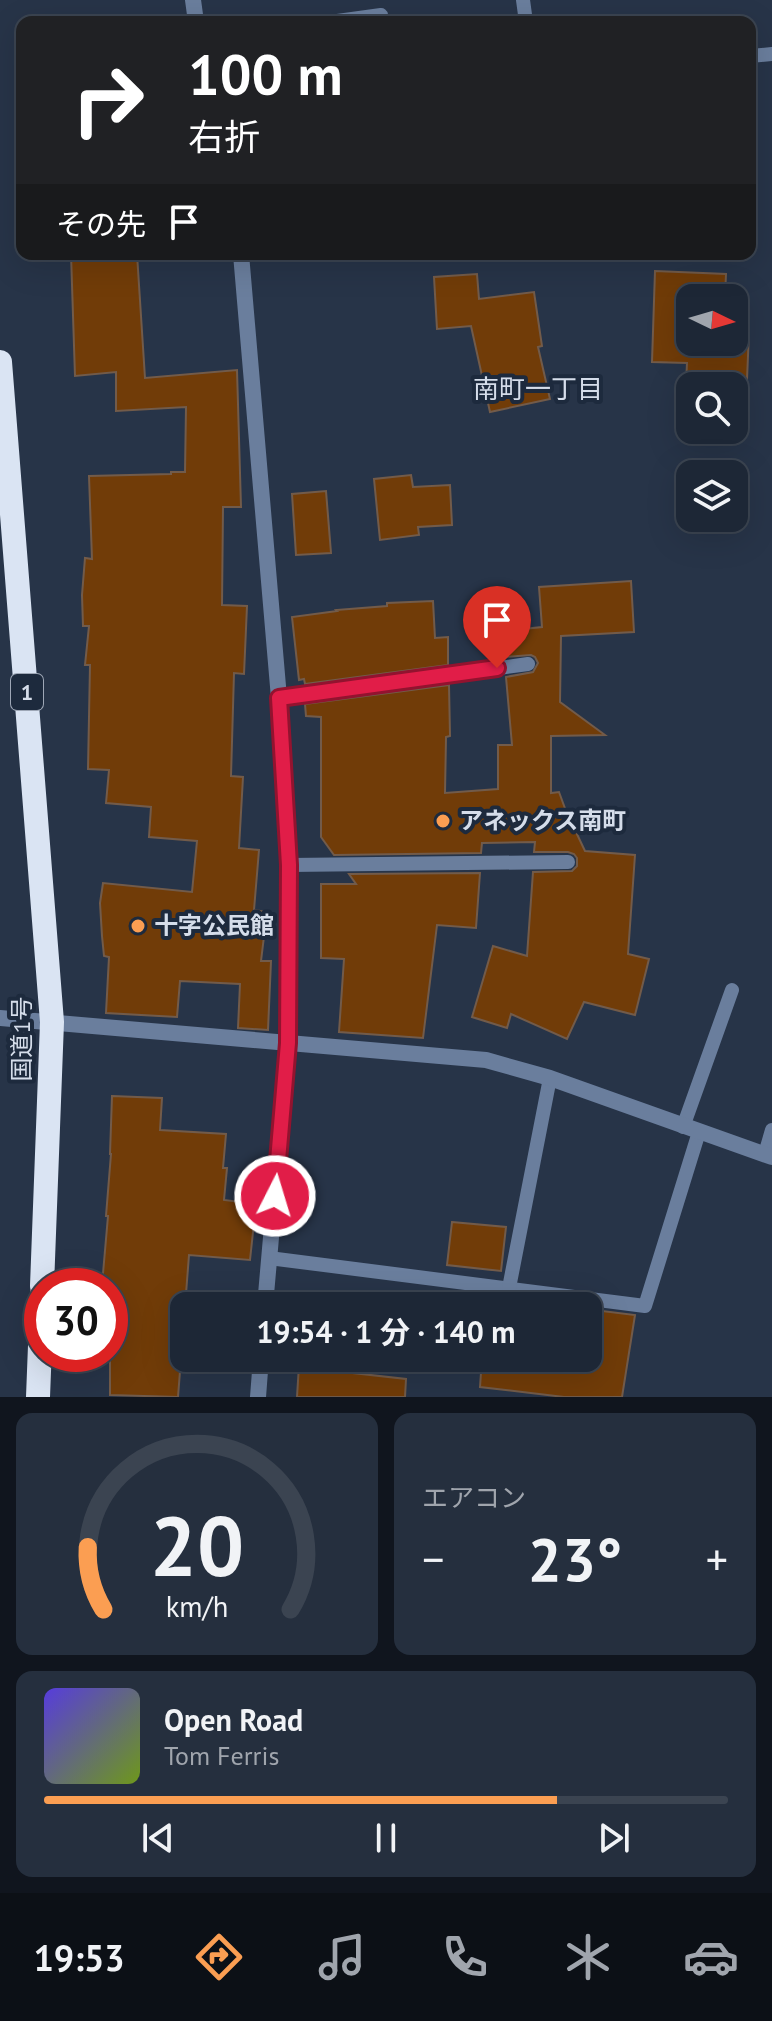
<!DOCTYPE html>
<html lang="ja">
<meta charset="utf-8">
<style>
body{margin:0;font-family:"PT Sans","Noto Sans JP",sans-serif;background:#252f3e;color:#f1f3f6;height:100vh;display:flex;flex-direction:column;font-size:30px;white-space:nowrap}
*{box-sizing:border-box;margin:0}
p{font-size:26px;color:#a0a5ad}
.icon{flex:none;width:44px;height:44px;fill:none;stroke:currentColor;stroke-width:2;stroke-linecap:round;stroke-linejoin:round}
.map{position:relative;height:1397px;overflow:hidden}
.panel{display:flex;flex-direction:column;gap:16px;padding:16px;background:#10151e;flex:1}
.panel>*{flex:none}
.guide{position:absolute;left:16px;top:16px;width:740px;height:244px;border-radius:16px;box-shadow:0 8px 32px #0002,0 0 0 2px #3b4451;background:#202124;color:#fff;overflow:hidden}
.needle{width:52px;rotate:95deg}
.tools{position:absolute;left:676px;top:284px;display:grid;gap:16px}
.tools a{display:grid;place-items:center;width:72px;height:72px;border-radius:16px;background:#1d2736;box-shadow:0 8px 32px #0002,0 0 0 2px #3b4451;font-size:40px}
.speed{position:absolute;left:24px;top:1268px;display:flex;gap:16px;font-size:40px;font-weight:700;text-align:center}
.speed>*{display:grid;place-content:center;width:104px;height:104px;border-radius:50%;background:#1d2736;box-shadow:0 8px 32px #0002,0 0 0 2px #3b4451;line-height:1}
.speed .limit{border:12px solid #d22;background:#fff;color:#111}
.pin{position:absolute;display:grid;place-items:center;width:68px;height:68px;color:#fff;margin:-82px -34px;border-radius:50% 50% 50% 0;rotate:-45deg;box-shadow:0 0 8px #0007}
.pin .icon{rotate:45deg}
.me{position:absolute;width:88px;margin:-44px;rotate:5deg;stroke-linejoin:round;filter:drop-shadow(0 0 6px #0008)}
.turn{display:flex;align-items:center;gap:28px;height:168px;padding:0 40px;font-size:36px}
.turn .icon{width:104px;height:104px;stroke-width:2.5}
.turn b{display:block;font-size:56px;line-height:68px}
.then{display:flex;align-items:center;height:76px;padding:0 40px;background:#0003;gap:16px;font-size:30px}
.big{font-size:60px;font-weight:700;line-height:1.1}
.panel .widget{flex:1;display:flex;flex-direction:column;justify-content:center;gap:12px;min-width:0;padding:0 28px;border-radius:16px;background:#252f3e}
.panel .dial{align-items:center;gap:0}
.dial svg{height:208px;overflow:visible;fill:none;stroke:#3b4451;stroke-width:7;stroke-linecap:round;text-anchor:middle}
.dial text{fill:#f1f3f6;stroke:none}
.song{display:flex;align-items:center;gap:24px}
.cover{width:96px;height:96px;border-radius:12px;background:linear-gradient(135deg,hsl(250 70% 55%),hsl(80 70% 35%))}
.played{height:8px;border-radius:4px;background:linear-gradient(90deg,#fb9e52 75%,#3b4451 75%)}
.keys{display:flex;justify-content:space-around;direction:ltr}
.heat{display:flex;justify-content:space-between;align-items:center;font-size:44px;direction:ltr}
.panel .tiles{flex:1;display:grid;gap:16px;grid-template-columns:1fr 1fr}
.widget:last-child{grid-column:span 2}
.trip{position:absolute;left:170px;top:1292px;width:432px;height:80px;border-radius:16px;background:#1d2736;box-shadow:0 8px 32px #0002,0 0 0 2px #3b4451;font-weight:700;line-height:80px;text-align:center}
.menu{display:flex;height:128px;justify-content:space-around;align-items:center;background:#0c1016;color:#a0a5ad}
.menu .icon{width:56px;height:56px}
.menu .active{color:#fb9e52}
.menu b{font-size:36px;color:#f1f3f6}
.map>svg:first-child{display:block}
.building{fill:#713c08;stroke:#725b4a;stroke-width:2}
.lines{fill:none;stroke-linecap:round;stroke-linejoin:round}
.lane{stroke:#6a7e9d;stroke-width:14}
.street{stroke:#6a7e9d;stroke-width:16}
.highway{stroke:#dae4f3;stroke-width:24}
.route-casing{stroke:#92132f;stroke-width:20}
.route{stroke:#e11d48;stroke-width:14}
.poi-dot{fill:#fb9e52;stroke:#1d2a3d;stroke-width:3}
.labels{text-anchor:middle;stroke-width:8;stroke-linejoin:round;paint-order:stroke}
.shield{fill:#1d2a3d;stroke:#9ea7b6;stroke-width:2}
.shield-label{font-size:22px;font-weight:bold;fill:#d5ddea}
.poi-label{font-size:24px;font-weight:bold;fill:#d5ddea;stroke:#1d2a3d;text-anchor:start}
.street-label{font-size:24px;fill:#d5ddea;stroke:#1d2a3d}
.neighbourhood-label{font-size:26px;fill:#d5ddea;stroke:#1d2a3d}
</style>
<div class="map">
<svg width="772" height="1397" viewBox="0 0 772 1397">
<rect width="100%" height="100%" fill="#273448"/>
<g class="building">
<polygon points="71,254 137,254 145,378 237,370 241,507 223,507 222,605 247,606 244,674 234,673 231,776 243,777 239,848 259,850 254,910 267,912 261,961 271,961 268,1030 238,1028 240,984 180,981 177,1017 106,1013 109,957 104,956 102,936 100,903 103,883 192,892 197,841 149,837 151,807 106,803 109,770 88,769 90,665 85,665 89,626 83,626 82,595 85,558 92,559 89,476 171,474 171,472 185,472 186,407 116,411 116,372 75,376"/>
<polygon points="655,271 726,274 725,298 690,298 690,342 734,342 734,331 749,332 745,427 734,426 734,386 690,386 690,425 684,425 687,363 652,362"/>
<polygon points="477,274 479,299 534,292 542,346 538,347 550,399 490,412 471,326 437,329 434,277"/>
<polygon points="411,475 413,487 450,485 452,525 418,527 419,535 380,540 374,479"/>
<polygon points="326,491 331,553 296,555 292,494"/>
<polygon points="631,581 634,632 561,636 560,702 605,735 551,736 551,793 559,792 566,811 585,851 635,855 628,954 649,959 635,1015 584,1002 567,1039 511,1014 507,1028 472,1017 493,946 527,956 533,872 572,871 577,866 577,858 574,854 568,852 534,852 535,842 482,843 481,853 334,855 321,837 321,717 306,716 305,704 449,685 450,736 446,737 445,793 498,789 498,745 512,745 506,677 533,672 538,663 535,657 531,655 504,657 502,631 542,627 539,587"/>
<polygon points="433,601 435,638 448,637 448,665 305,684 304,679 299,680 292,617 337,611 336,610 387,606 387,603"/>
<polygon points="480,873 476,928 437,925 423,1038 339,1032 344,959 321,958 321,884 356,884 349,874"/>
<polygon points="112,1096 162,1098 160,1130 226,1134 223,1168 227,1168 224,1200 256,1204 250,1260 189,1255 178,1397 110,1395 110,1285 102,1285 108,1216 106,1216 111,1154 110,1154"/>
<polygon points="452,1222 506,1227 501,1271 447,1265"/>
<polygon points="594,1310 635,1315 622,1397 564,1397 480,1387 482,1358 588,1358"/>
<polygon points="299,1365 353,1370 353,1373 406,1379 405,1397 297,1397"/>
</g>
<g class="lines">
<g class="lane">
<polyline points="523,0 526,22"/>
<polyline points="330,22 381,15"/>
<polyline points="750,56 772,54"/>
<polyline points="279,698 528,664"/>
<polyline points="289,865 568,862"/>
<polyline points="683,1127 732,990"/>
<polyline points="765,1154 772,1130"/>
<polyline points="269,1258 645,1306 699,1132"/>
<polyline points="509,1288 550,1078"/>
</g>
<g class="street">
<polyline points="193,0 196,22"/>
<polyline points="241,254 279,698 289,865 288,1043 265,1306"/>
<polyline points="0,1018 486,1060 550,1078 772,1157"/>
<polyline points="258,1397 261,1358"/>
</g>
<g class="highway">
<polyline points="0,362 52,1022 42,1286"/>
<polyline points="38,1397 42,1294"/>
</g>
</g>
<g class="lines">
<defs>
<polyline id="route" points="275,1196 288,1043 289,865 279,698 497,668"/>
</defs>
<use href="#route" class="route-casing"/>
<use href="#route" class="route"/>
</g>
<g class="poi-dot">
<circle cx="443" cy="821" r="8"/>
<circle cx="138" cy="926" r="8"/>
</g>
<g class="labels">
<rect class="shield" x="11" y="674" width="32" height="36" rx="6"/>
<g class="shield-label">
<text x="27" y="700">1</text>
</g>
<g class="poi-label">
<text x="459" y="829">アネックス南町</text>
<text x="154" y="934">十字公民館</text>
</g>
<g class="street-label">
<text transform="translate(22 1039) rotate(-90)" y="8">国道1号</text>
</g>
<g class="neighbourhood-label">
<text x="538" y="398">南町一丁目</text>
</g>
</g>
</svg>
<div class="tools">
<a><svg class="needle" viewBox="-14 -14 28 28"><path d="M0-13l5 13h-10z" fill="#e53935"/><path d="M0 13l5-13h-10z" fill="#a0a5ad"/></svg></a>
<a><svg class="icon" aria-label="search" viewBox="0 0 24 24"><circle cx="10" cy="10" r="6"/><path d="M15 15l6 6"/></svg></a>
<a><svg class="icon" aria-label="layers" viewBox="0 0 24 24"><path d="M12 4l9 5-9 5-9-5zM3 14l9 5 9-5"/></svg></a>
</div>
<div class="speed"><div class="limit">30</div></div>
<div class="pin" style="left:497px;top:668px;background:#d93025"><svg class="icon" aria-label="arrive" viewBox="0 0 24 24"><path d="M6 21V4h12l-3 4 3 4H6"/></svg></div>
<svg class="me" style="left:275px;top:1196px" viewBox="-20 -20 40 40"><circle r="17" fill="#e11d48" stroke="#fff" stroke-width="3"/><path d="M0-11L8 9 0 5-8 9z" fill="#fff"/></svg>
<div class="trip">19:54 · 1 分 · 140 m</div>
<div class="guide">
<div class="turn"><svg class="icon" aria-label="right" viewBox="0 0 24 24"><path d="M7 20v-9h11M14 6l5 5-5 5"/></svg><div><b>100 m</b>右折</div></div>
<div class="then">その先<svg class="icon" aria-label="arrive" viewBox="0 0 24 24"><path d="M6 21V4h12l-3 4 3 4H6"/></svg></div>
</div>
</div>
<section class="panel">
<div class="tiles">
<div class="widget dial"><svg viewBox="0 0 100 80">
<path d="M14 69A42 42 0 1 1 86 69"/>
<path d="M14 69A42 42 0 0 1 8 45" stroke="#fb9e52"/>
<text x="50" y="56" font-size="32" font-weight="700">20</text>
<text x="50" y="72" font-size="11">km/h</text>
</svg></div>
<div class="widget"><p>エアコン</p>
<div class="heat"><a>−</a><b class="big">23°</b><a>+</a></div>
</div>
<div class="widget">
<div class="song"><i class="cover"></i><div><b>Open Road</b><p>Tom Ferris</p></div></div>
<div class="played"></div>
<div class="keys"><svg class="icon" aria-label="previous" viewBox="0 0 24 24"><path d="M18 5L8 12l10 7zM5 5v14"/></svg><svg class="icon" aria-label="pause" viewBox="0 0 24 24"><path d="M8 5v14M16 5v14"/></svg><svg class="icon" aria-label="next" viewBox="0 0 24 24"><path d="M6 5l10 7-10 7zM19 5v14"/></svg></div>
</div>
</div>
</section>
<nav class="menu">
<b>19:53</b>
<svg class="icon active" aria-label="directions" viewBox="0 0 24 24"><path d="M12 3l9 9-9 9-9-9zM9 14v-3h6M13 9l2 2-2 2"/></svg>
<svg class="icon" aria-label="music" viewBox="0 0 24 24"><path d="M9 18V5l10-2v13"/><circle cx="6" cy="18" r="3"/><circle cx="16" cy="16" r="3"/></svg>
<svg class="icon" aria-label="phone" viewBox="0 0 24 24"><path d="M5 4h4l2 5-3 2q2 4 5 5l2-3 5 2v4C11 20 4 13 5 4z"/></svg>
<svg class="icon" aria-label="climate" viewBox="0 0 24 24"><path d="M12 3v18M4 7l16 10M4 17L20 7"/></svg>
<svg class="icon" aria-label="car" viewBox="0 0 24 24"><path d="M5 17H2v-5l4-1 3-4h7l3 4 3 1v5h-3M9 17h6M6 11h13"/><circle cx="7" cy="17" r="2"/><circle cx="17" cy="17" r="2"/></svg>
</nav>
